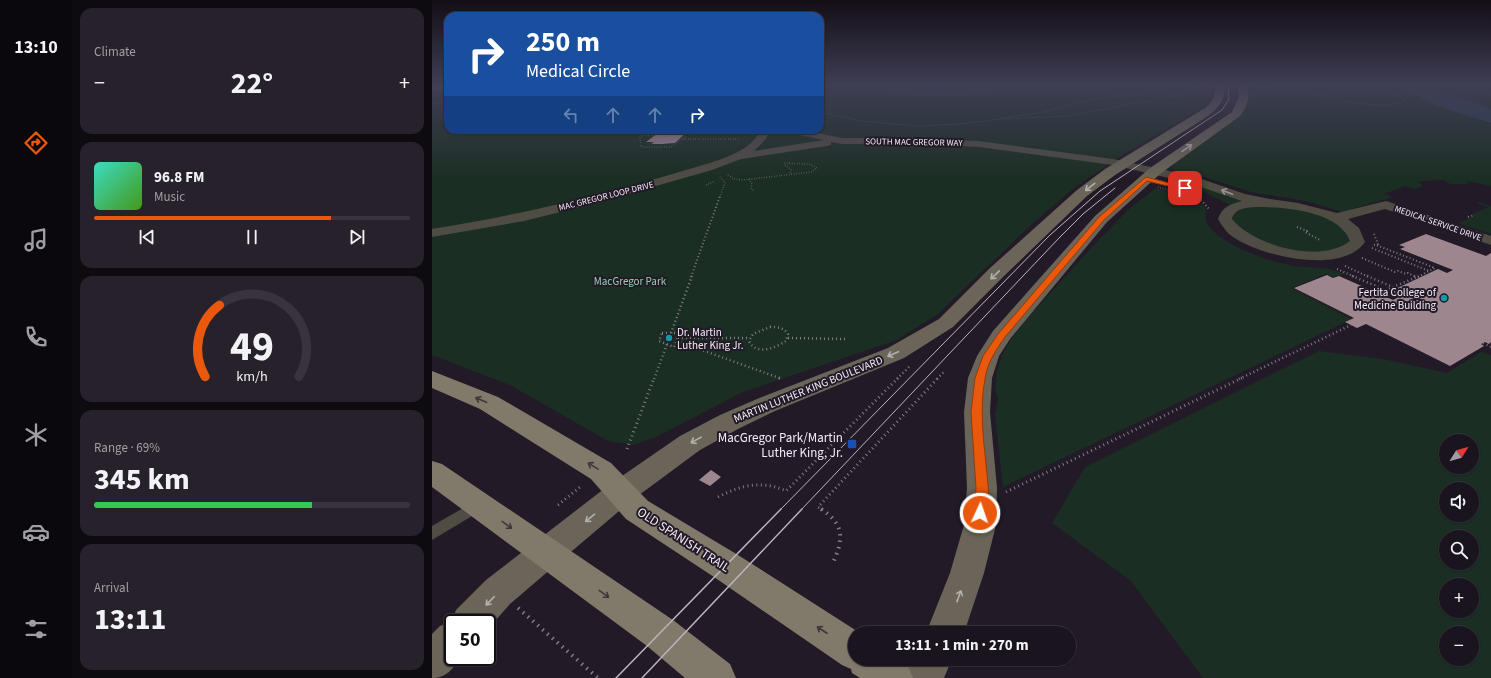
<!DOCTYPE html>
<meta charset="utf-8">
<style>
body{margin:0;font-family:"Source Sans 3",sans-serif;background:#27212b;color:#f1f3f6;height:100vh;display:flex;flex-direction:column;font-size:15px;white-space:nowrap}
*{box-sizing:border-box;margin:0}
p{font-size:13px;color:#9f9ea4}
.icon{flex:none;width:22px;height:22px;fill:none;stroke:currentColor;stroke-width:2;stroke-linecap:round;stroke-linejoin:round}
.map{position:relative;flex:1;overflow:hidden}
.sheet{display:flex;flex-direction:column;gap:8px;padding:8px;background:#0e0b10;width:360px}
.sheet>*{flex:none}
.guide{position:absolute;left:12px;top:12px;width:380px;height:122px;border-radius:12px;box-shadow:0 1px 3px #0004,0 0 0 1px #38333c;background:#1a4fa0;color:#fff;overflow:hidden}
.needle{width:26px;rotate:53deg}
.fabs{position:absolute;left:1007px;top:434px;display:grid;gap:8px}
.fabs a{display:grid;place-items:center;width:40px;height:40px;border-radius:50%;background:#1a141e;box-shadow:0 1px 3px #0004,0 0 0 1px #38333c;font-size:20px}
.speed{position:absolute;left:12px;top:614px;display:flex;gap:8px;font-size:20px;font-weight:700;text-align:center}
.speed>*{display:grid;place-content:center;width:52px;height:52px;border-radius:50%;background:#1a141e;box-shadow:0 1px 3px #0004,0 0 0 1px #38333c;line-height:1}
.speed .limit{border:2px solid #111;border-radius:6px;background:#fff;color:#111}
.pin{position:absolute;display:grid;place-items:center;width:34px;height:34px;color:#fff;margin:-17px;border-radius:8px;box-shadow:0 2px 6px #0006}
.me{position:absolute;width:44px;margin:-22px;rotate:3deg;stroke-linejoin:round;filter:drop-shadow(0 0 3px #0008)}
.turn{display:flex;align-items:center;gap:14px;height:84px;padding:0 16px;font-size:18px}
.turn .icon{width:52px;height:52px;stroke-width:2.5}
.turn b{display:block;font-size:28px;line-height:34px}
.lanes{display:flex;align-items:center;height:38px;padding:0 16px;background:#0003;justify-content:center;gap:20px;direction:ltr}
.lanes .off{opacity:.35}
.big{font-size:30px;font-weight:700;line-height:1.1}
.sheet .tile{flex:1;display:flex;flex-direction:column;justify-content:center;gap:6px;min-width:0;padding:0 14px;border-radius:12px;background:#27212b}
.sheet .dial{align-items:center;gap:0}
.dial svg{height:104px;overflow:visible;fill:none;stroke:#38333c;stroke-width:7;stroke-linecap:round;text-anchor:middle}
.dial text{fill:#f1f3f6;stroke:none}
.song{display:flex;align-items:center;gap:12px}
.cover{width:48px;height:48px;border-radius:6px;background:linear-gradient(135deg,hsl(170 70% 55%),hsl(100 70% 35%))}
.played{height:4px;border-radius:2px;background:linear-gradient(90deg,#ea580c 75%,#38333c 75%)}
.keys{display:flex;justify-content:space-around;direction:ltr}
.heat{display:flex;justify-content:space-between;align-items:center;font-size:22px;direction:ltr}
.charge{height:6px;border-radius:3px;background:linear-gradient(90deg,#34c759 69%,#38333c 0)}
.trip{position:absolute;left:416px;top:626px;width:228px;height:40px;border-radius:20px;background:#1a141e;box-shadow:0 1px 3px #0004,0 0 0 1px #38333c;font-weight:700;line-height:40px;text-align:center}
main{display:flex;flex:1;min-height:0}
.tabs{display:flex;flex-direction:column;width:72px;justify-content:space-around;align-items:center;background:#0a080c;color:#9f9ea4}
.tabs .icon{width:28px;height:28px}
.tabs .selected{color:#ea580c}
.tabs b{font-size:18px;color:#f1f3f6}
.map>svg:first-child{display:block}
.green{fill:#1b2e23;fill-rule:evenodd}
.water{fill:#263e55}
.building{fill:#9d868e}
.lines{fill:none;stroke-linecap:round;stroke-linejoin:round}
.path-far5{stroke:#837b87;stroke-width:1;stroke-dasharray:0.5 1.5;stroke-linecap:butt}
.path-far4{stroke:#837b87;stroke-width:1.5;stroke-dasharray:0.5 2;stroke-linecap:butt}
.path-far3{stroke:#837b87;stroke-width:2;stroke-dasharray:1 2.5;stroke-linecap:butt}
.path-far2{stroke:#837b87;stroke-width:2.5;stroke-dasharray:1 3;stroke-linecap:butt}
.path-far1{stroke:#837b87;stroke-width:3;stroke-dasharray:1 3.5;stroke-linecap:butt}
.path{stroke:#837b87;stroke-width:4;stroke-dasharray:1.5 5;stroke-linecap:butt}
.lane{fill:#4f4c44;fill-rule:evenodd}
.street{fill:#4f4c44;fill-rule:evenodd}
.secondary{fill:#6b6559;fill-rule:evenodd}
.primary{fill:#817969;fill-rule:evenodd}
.tram-far1{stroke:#bab3be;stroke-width:1}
.tram{stroke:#bab3be;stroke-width:1.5}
.oneway{stroke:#b5afaf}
.oneway2{stroke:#989494}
.oneway3{stroke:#3f363c}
.route{fill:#ea580c;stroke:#983908}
.culture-dot{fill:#0f9aa8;stroke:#231a28;stroke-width:1.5}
.transit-dot{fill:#1a4fb4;stroke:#231a28;stroke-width:1.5}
.labels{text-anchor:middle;stroke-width:4;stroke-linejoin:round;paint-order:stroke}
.far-street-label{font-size:9px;fill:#f2ecf6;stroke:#231a28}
.park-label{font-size:11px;fill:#94d0ab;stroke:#231a28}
.poi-label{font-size:11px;fill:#f2ecf6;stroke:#231a28;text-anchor:end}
.street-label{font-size:11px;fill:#f2ecf6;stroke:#231a28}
.near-poi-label{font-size:13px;fill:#f2ecf6;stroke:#231a28;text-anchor:end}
.near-street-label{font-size:13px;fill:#f2ecf6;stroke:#231a28}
</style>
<main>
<nav class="tabs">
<b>13:10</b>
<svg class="icon selected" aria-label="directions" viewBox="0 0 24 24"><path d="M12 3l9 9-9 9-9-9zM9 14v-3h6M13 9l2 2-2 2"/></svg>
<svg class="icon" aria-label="music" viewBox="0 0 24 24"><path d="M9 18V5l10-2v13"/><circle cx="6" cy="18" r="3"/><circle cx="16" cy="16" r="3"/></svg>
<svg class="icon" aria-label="phone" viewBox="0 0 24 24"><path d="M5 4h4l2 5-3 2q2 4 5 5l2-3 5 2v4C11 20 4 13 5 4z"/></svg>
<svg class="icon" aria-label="climate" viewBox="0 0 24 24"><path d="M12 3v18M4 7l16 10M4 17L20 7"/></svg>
<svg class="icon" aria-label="car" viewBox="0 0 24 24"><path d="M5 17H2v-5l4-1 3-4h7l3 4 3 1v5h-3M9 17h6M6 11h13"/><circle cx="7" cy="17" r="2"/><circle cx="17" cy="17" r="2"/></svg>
<svg class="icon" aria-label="filters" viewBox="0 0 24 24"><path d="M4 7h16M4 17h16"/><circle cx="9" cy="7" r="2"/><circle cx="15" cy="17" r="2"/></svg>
</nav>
<section class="sheet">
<div class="tile"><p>Climate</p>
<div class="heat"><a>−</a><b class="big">22°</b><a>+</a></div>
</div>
<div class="tile">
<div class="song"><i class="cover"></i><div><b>96.8 FM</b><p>Music</p></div></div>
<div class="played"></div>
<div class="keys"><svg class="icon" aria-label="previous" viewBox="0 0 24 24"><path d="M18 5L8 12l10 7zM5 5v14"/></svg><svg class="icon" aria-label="pause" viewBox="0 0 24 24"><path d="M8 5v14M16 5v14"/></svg><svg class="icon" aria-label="next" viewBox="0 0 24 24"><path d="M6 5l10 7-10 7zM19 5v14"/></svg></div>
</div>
<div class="tile dial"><svg viewBox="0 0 100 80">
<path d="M14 69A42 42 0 1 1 86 69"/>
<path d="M14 69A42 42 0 0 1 25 14" stroke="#ea580c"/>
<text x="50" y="56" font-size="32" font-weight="700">49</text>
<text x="50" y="72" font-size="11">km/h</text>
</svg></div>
<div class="tile"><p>Range · 69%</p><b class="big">345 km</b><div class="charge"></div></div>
<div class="tile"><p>Arrival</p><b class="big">13:11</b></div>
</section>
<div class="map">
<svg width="1059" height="678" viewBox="0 0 1059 678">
<rect width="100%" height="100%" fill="#231a28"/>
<g class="green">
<path d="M388,85H426L446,92L483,95L540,94L607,90L640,85H779C781,96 776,102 768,109L684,159L640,190L601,223L506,314L465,340L311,392L224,437L201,445L176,441L78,385L0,355V90L16,89V130H388Z"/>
<polygon points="814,85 954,85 1059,124 1059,186 1035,181 1036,184 1018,184 1012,180 990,181 987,182 991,186 983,189 973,186 952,194 961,197 910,212 874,201 819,192 769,176 737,169 753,155 811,112 817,101 817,91"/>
<polygon points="993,85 1059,85 1059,109"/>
<polygon points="739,177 740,177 811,201 801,204 796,204 771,191 735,181"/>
<path d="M724,188C740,192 763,194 774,208C774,213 772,218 775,223C785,243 837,262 858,265C878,269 892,265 912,274L901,277L894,274L859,288L920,319L571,487L563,414L566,398L563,390L565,370L571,353L581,336L594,320L659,248L698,208Z"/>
<polygon points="1047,202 1059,206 1059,234 1026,223 1045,215 1041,214 1057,207 1045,203"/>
<path d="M835,205L873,210L905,222L919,237L918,244L895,252H877L856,250L820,238L801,222V215C811,206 822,206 835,205Z"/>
<path d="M887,351L951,359L1015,373L1049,352L1059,355V678H771L699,581L620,523L653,467ZM1014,441H1040V467H1014ZM1014,489H1040V515H1014ZM1014,537H1040V563H1014ZM1014,585H1040V611H1014ZM1014,633H1040V659H1014Z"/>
</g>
<g class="water">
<path d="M426,85L503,87L640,85C583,93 522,99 464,94C452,93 437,92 426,85Z"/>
<polygon points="960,85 993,85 1059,109 1059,123 1006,106"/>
</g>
<g class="building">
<polygon points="230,130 254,130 252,131 256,131 243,143 230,144 219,144 222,142 214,142"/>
<polygon points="994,234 1054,256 1059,253 1059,342 1057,344 1053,342 1049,344 1052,346 1018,366 934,324 925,328 913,322 922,318 862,288 895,275 901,278 907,276 961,300 969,296 959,291 1006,269 1015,273 1021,270 968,249 973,247 967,245"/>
<polygon points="279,470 289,477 278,486 267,480"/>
</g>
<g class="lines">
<g class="path-far5">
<polyline points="825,87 878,91 911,101 940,105 961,105 974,100 945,85"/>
<polyline points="0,104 16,102"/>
<polyline points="388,112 429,121 487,126 529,124 568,119 636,116 748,95 752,93 752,90 769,85"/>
<polyline points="570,118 613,112 658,100 709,93 717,89 718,85"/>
<polyline points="202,130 210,135"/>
<polyline points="252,131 260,131 255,135"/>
</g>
<g class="path-far4">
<polyline points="208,134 211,135"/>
<polyline points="222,136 211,135 208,138 209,147 239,147 257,134"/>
<polyline points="251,139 308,139"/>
<polyline points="353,165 359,170 358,174"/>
<polyline points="296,175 302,179 311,180 379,172 385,168 377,164 352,163"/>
<polyline points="317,179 320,184 319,188 322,191"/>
<polyline points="274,185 283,181"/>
<polyline points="726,187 762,197"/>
<polyline points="288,197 293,182 288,177"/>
</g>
<g class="path-far3">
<polyline points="759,196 770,201 778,210"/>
<polyline points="1036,217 1043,215"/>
<polyline points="865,227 875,231 873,232 888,240"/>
<polyline points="942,234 946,244 942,245"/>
<polyline points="940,248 997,271 1003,268 944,245"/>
<polyline points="930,258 963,272 966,271 974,274 976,273 984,277"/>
<polyline points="913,266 937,277"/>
<polyline points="905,269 923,277"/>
<polyline points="259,277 288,196"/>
<polyline points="986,277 997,271"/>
</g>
<g class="path-far2">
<polyline points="920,276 954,290 985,277"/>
<polyline points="935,276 961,287"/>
<polyline points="982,276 985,277 988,276"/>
<path d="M338,327C345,327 351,327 356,334L354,341C343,348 324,356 317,341L321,334Z"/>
<polygon points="230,333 248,333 242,347 227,341"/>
<polyline points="239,333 260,276"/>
<polyline points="246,338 318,338"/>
<polyline points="356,338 413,339"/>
<polyline points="245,341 350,379"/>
<polyline points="1051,343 1059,347"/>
<polyline points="222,379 235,344"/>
<polyline points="465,379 478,366"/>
<polyline points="505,379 513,371"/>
<polyline points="807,379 919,325"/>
</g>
<g class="path-far1">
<polyline points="347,378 350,379"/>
<polyline points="195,449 222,378"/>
<polyline points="574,492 810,378"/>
<path d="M286,497C309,485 330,480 354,491L466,378"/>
<polyline points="126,505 148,487"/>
<polyline points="391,510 386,507 506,378"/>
</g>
<g class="path">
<path d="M389,509C414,525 411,541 400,565"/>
<polyline points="86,608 166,678"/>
</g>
<polygon class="lane" points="45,500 50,502 52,506 50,510 0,540 0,526"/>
<path class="street" d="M329,130H339L333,140L322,151L392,140L352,132L350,130H370L410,138H481L547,141L681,159L761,176L813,194L838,199L866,203L905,213L954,201L1059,236V245L953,209L916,219L927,228L933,242C910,276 824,256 797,234C793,230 789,224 786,219C790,207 798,204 810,201L754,182L681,165L547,147L481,144H410L399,142V145L395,146L309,159L280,170L157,205L92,221L0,237V229C96,214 189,190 281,162C299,156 320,148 329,130ZM824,207C852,207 907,211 918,241C889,264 822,246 800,219C803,208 814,208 824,207Z"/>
<g class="secondary">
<polygon points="0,85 16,85 16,90 0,91"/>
<path d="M783,85H792C795,101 784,110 773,118L683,175L655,196L572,276L521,327L472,358L343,411L306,429L268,450L199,501L127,562L78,604L55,630V623H21V657H30C20,668 16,678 0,678V634L8,626L20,621L24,610L54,580L177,485L248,436L288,415L325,399L456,348L507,319L558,268L645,190L673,169L773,108C781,101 784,96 783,85Z"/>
<path d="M806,85H815C819,97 815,106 808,116L728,174L675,222L578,339L567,356L560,378L558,412L565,488L564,525L552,573L532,633H494L518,573L532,525L535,488L532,412L536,378L545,356L561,331L663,216L718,168L800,112L807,97Z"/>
<polygon points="479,659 520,659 512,678 470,678"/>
</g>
<g class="primary">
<polygon points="0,371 66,397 179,463 216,501 306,555 428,633 423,633 423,659 468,659 475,664 481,678 428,678 420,673 419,669 410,665 282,577 194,519 159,479 48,409 0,388"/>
<polygon points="0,461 10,464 241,620 298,664 304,678 253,678 215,646 0,487"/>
</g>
<g class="tram-far1">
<polyline points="348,510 618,235 668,191 790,110 797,99 796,85"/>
<polyline points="369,510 628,237 651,214 683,188"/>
</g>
<g class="tram">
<polyline points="184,678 349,509"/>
<polyline points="210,678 370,509"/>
</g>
</g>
<defs><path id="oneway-shaft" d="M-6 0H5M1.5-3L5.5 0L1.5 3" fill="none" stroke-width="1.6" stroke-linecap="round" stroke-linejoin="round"/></defs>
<g class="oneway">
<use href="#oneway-shaft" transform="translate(755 148) rotate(-35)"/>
<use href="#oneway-shaft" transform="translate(658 187) rotate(142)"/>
<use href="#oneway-shaft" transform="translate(563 275) rotate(136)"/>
<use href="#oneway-shaft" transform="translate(461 354) rotate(157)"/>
<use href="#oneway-shaft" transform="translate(264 440) rotate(151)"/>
<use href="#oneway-shaft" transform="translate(158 518) rotate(141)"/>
<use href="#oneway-shaft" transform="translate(527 596) rotate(-70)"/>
<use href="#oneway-shaft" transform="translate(58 601) rotate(134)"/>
</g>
<use class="oneway2" href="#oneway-shaft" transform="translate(795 192) rotate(-159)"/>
<g class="oneway3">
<use href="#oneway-shaft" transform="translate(49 400) rotate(-157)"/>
<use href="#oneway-shaft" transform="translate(161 466) rotate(-149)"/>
<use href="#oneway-shaft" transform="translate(75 525) rotate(36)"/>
<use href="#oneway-shaft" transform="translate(172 594) rotate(36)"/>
<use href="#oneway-shaft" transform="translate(390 630) rotate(-147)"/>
</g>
<linearGradient id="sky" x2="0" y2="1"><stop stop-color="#130e16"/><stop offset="0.47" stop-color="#3f3e53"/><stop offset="1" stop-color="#3f3e53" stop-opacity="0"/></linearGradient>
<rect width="1059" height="180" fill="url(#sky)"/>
<path class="route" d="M714,177L756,188L753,190L715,181L672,220L573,337C564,350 555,363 553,379C547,410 552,443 555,474C556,486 559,505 553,517L548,518L544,517L542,513L544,488L539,412L543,378L551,356L566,334L667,217Z"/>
<g class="culture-dot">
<circle cx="1012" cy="298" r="4"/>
<circle cx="237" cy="338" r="4"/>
</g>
<rect class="transit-dot" x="415" y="439" width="10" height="10" rx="2"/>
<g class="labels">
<g class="far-street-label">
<text transform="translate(482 142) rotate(1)" y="3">SOUTH MAC GREGOR WAY</text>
<text transform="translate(174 196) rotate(-14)" y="3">MAC GREGOR LOOP DRIVE</text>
<text transform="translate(1006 223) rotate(19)" y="3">MEDICAL SERVICE DRIVE</text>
</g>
<g class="park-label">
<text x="198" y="285">MacGregor Park</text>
</g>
<g class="poi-label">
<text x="1004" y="296">Fertita College of<tspan x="1004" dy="13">Medicine Building</tspan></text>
<text x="245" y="336" text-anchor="start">Dr. Martin<tspan x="245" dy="13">Luther King Jr.</tspan></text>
</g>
<g class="street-label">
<text transform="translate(376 389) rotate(-22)" y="4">MARTIN LUTHER KING BOULEVARD</text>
</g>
<g class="near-poi-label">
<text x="411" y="442">MacGregor Park/Martin<tspan x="411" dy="15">Luther King, Jr.</tspan></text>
</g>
<g class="near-street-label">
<text transform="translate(252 539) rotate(33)" y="5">OLD SPANISH TRAIL</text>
</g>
</g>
</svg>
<div class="fabs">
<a><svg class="needle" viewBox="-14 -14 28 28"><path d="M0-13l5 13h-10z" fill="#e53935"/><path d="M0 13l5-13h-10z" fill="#9f9ea4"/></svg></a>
<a><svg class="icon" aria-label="sound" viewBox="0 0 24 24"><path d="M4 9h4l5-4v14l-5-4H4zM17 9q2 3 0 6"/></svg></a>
<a><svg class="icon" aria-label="search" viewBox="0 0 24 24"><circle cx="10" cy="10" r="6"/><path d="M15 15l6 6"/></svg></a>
<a>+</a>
<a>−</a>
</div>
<div class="speed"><div class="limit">50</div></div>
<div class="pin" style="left:753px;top:188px;background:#d93025"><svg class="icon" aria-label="arrive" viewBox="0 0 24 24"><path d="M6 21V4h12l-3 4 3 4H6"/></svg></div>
<svg class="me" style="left:548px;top:513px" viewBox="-20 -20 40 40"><circle r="17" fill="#ea580c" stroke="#fff" stroke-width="3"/><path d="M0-11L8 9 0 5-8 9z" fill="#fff"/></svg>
<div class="trip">13:11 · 1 min · 270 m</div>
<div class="guide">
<div class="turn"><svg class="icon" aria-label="right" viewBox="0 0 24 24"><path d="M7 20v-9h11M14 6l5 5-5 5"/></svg><div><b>250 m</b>Medical Circle</div></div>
<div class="lanes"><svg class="icon off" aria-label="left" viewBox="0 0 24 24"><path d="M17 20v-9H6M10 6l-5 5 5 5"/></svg><svg class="icon off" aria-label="ahead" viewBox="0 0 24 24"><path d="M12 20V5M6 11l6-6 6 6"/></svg><svg class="icon off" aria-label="ahead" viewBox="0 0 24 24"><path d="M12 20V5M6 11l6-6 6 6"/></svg><svg class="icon" aria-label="right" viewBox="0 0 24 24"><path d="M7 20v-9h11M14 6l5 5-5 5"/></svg></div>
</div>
</div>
</main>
